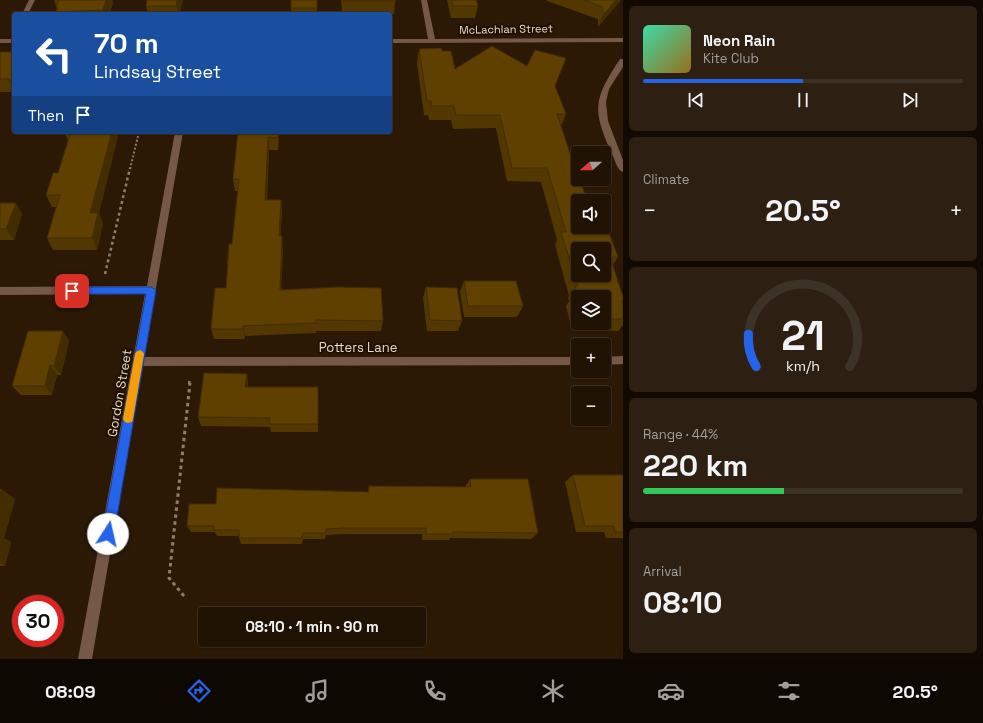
<!DOCTYPE html>
<meta charset="utf-8">
<style>
body{margin:0;font-family:"Space Grotesk",sans-serif;background:#2d2013;color:#f1f3f6;height:100vh;display:flex;flex-direction:column;font-size:15px;white-space:nowrap}
*{box-sizing:border-box;margin:0}
p{font-size:13px;color:#a29e9a}
.icon{flex:none;width:22px;height:22px;fill:none;stroke:currentColor;stroke-width:2;stroke-linecap:round;stroke-linejoin:round}
.map{position:relative;flex:1;overflow:hidden}
.side{display:flex;flex-direction:column;gap:6px;padding:6px;background:#120a02;width:360px}
.side>*{flex:none}
.top-card{position:absolute;left:12px;top:12px;width:380px;height:122px;border-radius:4px;box-shadow:0 1px 3px #0004,0 0 0 1px #3d3226;background:#1a4fa0;color:#fff;overflow:hidden}
.needle{width:26px;rotate:250deg}
.tools{position:absolute;left:571px;top:146px;display:grid;gap:8px}
.tools a{display:grid;place-items:center;width:40px;height:40px;border-radius:4px;background:#201304;box-shadow:0 1px 3px #0004,0 0 0 1px #3d3226;font-size:20px}
.speed{position:absolute;left:12px;top:595px;display:flex;gap:8px;font-size:20px;font-weight:700;text-align:center}
.speed>*{display:grid;place-content:center;width:52px;height:52px;border-radius:50%;background:#201304;box-shadow:0 1px 3px #0004,0 0 0 1px #3d3226;line-height:1}
.speed .limit{border:6px solid #d22;background:#fff;color:#111}
.pin{position:absolute;display:grid;place-items:center;width:34px;height:34px;color:#fff;margin:-17px;border-radius:8px;box-shadow:0 2px 6px #0006}
.me{position:absolute;width:44px;margin:-22px;rotate:10deg;stroke-linejoin:round;filter:drop-shadow(0 0 3px #0008)}
.turn{display:flex;align-items:center;gap:14px;height:84px;padding:0 16px;font-size:18px}
.turn .icon{width:52px;height:52px;stroke-width:2.5}
.turn b{display:block;font-size:28px;line-height:34px}
.then{display:flex;align-items:center;height:38px;padding:0 16px;background:#0003;gap:8px;font-size:15px}
.big{font-size:30px;font-weight:700;line-height:1.1}
.side .tile{flex:1;display:flex;flex-direction:column;justify-content:center;gap:6px;min-width:0;padding:0 14px;border-radius:6px;background:#2d2013}
.side .dial{align-items:center;gap:0}
.dial svg{height:104px;overflow:visible;fill:none;stroke:#3d3226;stroke-width:7;stroke-linecap:round;text-anchor:middle}
.dial text{fill:#f1f3f6;stroke:none}
.song{display:flex;align-items:center;gap:12px}
.cover{width:48px;height:48px;border-radius:6px;background:linear-gradient(135deg,hsl(160 70% 55%),hsl(40 70% 35%))}
.played{height:4px;border-radius:2px;background:linear-gradient(90deg,#2563eb 50%,#3d3226 50%)}
.keys{display:flex;justify-content:space-around;direction:ltr}
.heat{display:flex;justify-content:space-between;align-items:center;font-size:22px;direction:ltr}
.charge{height:6px;border-radius:3px;background:linear-gradient(90deg,#34c759 44%,#3d3226 0)}
.trip{position:absolute;left:198px;top:607px;width:228px;height:40px;border-radius:4px;background:#201304;box-shadow:0 1px 3px #0004,0 0 0 1px #3d3226;font-weight:700;line-height:40px;text-align:center}
.tabs{display:flex;height:64px;justify-content:space-around;align-items:center;background:#0d0802;color:#a29e9a}
.tabs .icon{width:28px;height:28px}
.tabs .selected{color:#2563eb}
.tabs b{font-size:18px;color:#f1f3f6}
main{display:flex;flex:1;min-height:0}
.map>svg:first-child{display:block}
.lines{fill:none;stroke-linecap:round;stroke-linejoin:round}
.path-far2{stroke:#8c7d6e;stroke-width:2;stroke-dasharray:2 2;stroke-linecap:butt}
.path-far1{stroke:#8c7d6e;stroke-width:2.5;stroke-dasharray:3 3;stroke-linecap:butt}
.path{stroke:#8c7d6e;stroke-width:3;stroke-dasharray:3.5 3.5;stroke-linecap:butt}
.minor{fill:#765848;fill-rule:evenodd}
.wall{fill:#523700;fill-rule:evenodd}
.shaded-wall{fill:#422d00}
.building{fill:#5f4000;stroke:#422d00;fill-rule:evenodd}
.route{fill:#2563eb;stroke:#184099}
.slow{fill:#f59e0b}
.labels{text-anchor:middle;stroke-width:4;stroke-linejoin:round;paint-order:stroke}
.far-street-label{font-size:11px;fill:#e4d8cc;stroke:#211000}
.street-label{font-size:13px;fill:#e4d8cc;stroke:#211000}
</style>
<main>
<div class="map">
<svg width="623" height="659" viewBox="0 0 623 659">
<rect width="100%" height="100%" fill="#2b1906"/>
<g class="lines">
<polyline class="path-far2" points="130,169 139,132"/>
<g class="path-far1">
<polyline points="105,274 130,168"/>
<polyline points="189,384 190,379"/>
</g>
<polyline class="path" points="184,596 169,578 190,383"/>
<g class="minor">
<polygon points="29,0 35,0 28,14 22,14"/>
<polygon points="421,0 427,0 435,39 623,38 623,42 390,43 390,39 428,39"/>
<rect x="0" y="39" width="14" height="4"/>
<path d="M620,59H623V67L609,89L606,102L608,121L623,160V172C617,170 615,160 612,154C592,109 593,100 620,59Z"/>
<polygon points="175,132 183,132 144,357 578,357 578,365 142,366 92,659 78,659 145,294 0,295 0,287 147,286"/>
<polygon points="623,356 623,364 604,365 604,357"/>
</g>
</g>
<g class="wall">
<polygon points="54,0 112,0 113,3 109,14 57,14 56,12 57,10"/>
<polygon points="147,0 183,0 179,14 148,14 146,6"/>
<polygon points="317,0 317,14 291,14 291,8"/>
<polygon points="341,0 395,0 394,14 342,14"/>
<polygon points="447,0 476,0 478,6 475,18 451,18"/>
<polygon points="547,0 621,0 598,27 598,19 547,1"/>
<path d="M419,49L442,51L455,69L555,86L566,114L561,126L578,178L598,233L618,257L613,265L623,297V325L618,331L572,330L566,306L569,301L568,298L569,296L555,245L557,240L541,182L507,181L496,128L453,129L451,120H429L428,115H424L417,63ZM578,297H604V323H578Z"/>
<rect x="0" y="52" width="14" height="40"/>
<polygon points="64,132 119,132 99,213 103,224 97,250 53,250 47,238 56,207 52,207 46,195 58,173 68,140"/>
<polygon points="238,132 279,132 278,150 269,150 267,200 281,200 282,212 280,236 283,248 281,289 383,321 381,331 316,331 316,333 245,336 245,339 214,339 211,329 226,288 232,244 238,191 235,191 233,179"/>
<polygon points="0,203 22,214 14,240 0,240"/>
<polygon points="464,281 523,306 517,317 464,317 460,292"/>
<polygon points="426,287 462,321 458,331 427,331 423,298"/>
<polygon points="63,331 69,341 61,375 57,375 52,395 21,395 12,386"/>
<polygon points="247,374 248,383 248,387 318,387 318,432 271,432 270,427 201,426 198,417"/>
<polygon points="573,475 623,475 623,538 606,538 604,532 576,532 565,482"/>
<polygon points="470,479 538,533 531,539 450,538 449,540 422,540 422,534 343,534 326,535 325,539 303,539 302,544 241,544 239,538 239,536 217,536 215,532 191,532 187,526 216,504 368,492 369,486 465,487"/>
<polygon points="0,489 1,489 15,499 4,538 11,542 5,566 0,566"/>
</g>
<g class="shaded-wall">
<polygon points="106,0 112,0 113,3 109,14 104,14 103,10"/>
<polygon points="177,0 183,0 179,14 178,14 176,6"/>
<polygon points="616,0 621,0 598,27 603,15"/>
<polygon points="112,132 119,132 99,213 103,224 97,250 92,238 90,213"/>
<polygon points="278,132 279,132 278,150"/>
<polygon points="268,137 269,150 266,212 265,200"/>
<polygon points="281,200 282,212 280,248 279,236"/>
<polygon points="16,203 22,214 14,240 6,229"/>
<polygon points="282,236 283,248 281,300 280,290"/>
<polygon points="243,326 245,336 245,339 243,329"/>
<polygon points="63,331 69,341 61,375 54,366"/>
<polygon points="50,365 57,375 52,395 45,386"/>
<polygon points="247,374 248,383 247,397 245,387"/>
<polygon points="1,489 15,499 4,538 11,542 5,566 0,563 0,494"/>
</g>
<g class="building">
<polygon points="59,0 106,0 103,10 56,12 58,7 56,7"/>
<polygon points="147,0 177,0 176,6 146,6"/>
<rect x="291" y="0" width="26" height="8"/>
<polygon points="343,0 395,0 396,1 343,1"/>
<polygon points="452,0 476,0 478,6 453,6"/>
<polygon points="584,0 616,0 603,15 603,7"/>
<path d="M492,46L527,66L535,50L566,58L555,86L566,114H557L578,178L580,179L587,201H578V227H596L598,233H609L618,257H610L623,297V301H622L623,304V319H604V297H578V311L573,294H578L575,286H578L561,232H566L547,168H512L500,115H456L454,106H432L431,101H427L419,49L441,48L442,51H451L455,69ZM578,249H604V275H578Z"/>
<polygon points="0,52 14,52 14,81 9,81 10,79 0,79"/>
<polygon points="71,132 112,132 90,213 98,213 92,238 47,238 60,195 46,195 53,173 58,173"/>
<polygon points="238,132 278,132 278,138 268,137 265,200 281,200 279,236 282,236 280,290 339,287 381,288 383,321 316,320 316,323 243,326 243,329 211,329 215,288 226,288 229,244 232,244 239,179 233,179"/>
<polygon points="0,203 16,203 6,229 0,229"/>
<polygon points="464,281 516,281 523,306 468,306"/>
<polygon points="426,287 457,288 462,321 430,320"/>
<polygon points="28,331 63,331 54,366 50,365 45,386 12,386"/>
<polygon points="204,373 247,374 245,387 318,387 318,424 269,424 270,418 198,417"/>
<polygon points="573,475 623,475 623,532 615,532 614,526 585,526"/>
<polygon points="470,479 528,479 538,533 453,532 453,534 426,534 426,528 344,528 326,529 326,533 303,533 302,538 239,538 239,530 214,530 214,526 187,526 189,504 216,504 217,488 369,492 369,486 471,487"/>
</g>
<polygon class="route" points="72,287 151,287 156,290 114,534 112,538 108,540 104,538 102,534 146,294 72,294 68,291"/>
<polygon class="slow" points="140,350 143,352 144,354 133,419 132,422 128,423 125,422 123,419 135,354 136,352"/>
<g class="labels">
<g class="far-street-label">
<text transform="translate(506 29) rotate(-1)" y="4">McLachlan Street</text>
</g>
<g class="street-label">
<text x="358" y="352">Potters Lane</text>
<text transform="translate(119 393) rotate(-80)" y="5">Gordon Street</text>
</g>
</g>
</svg>
<div class="tools">
<a><svg class="needle" viewBox="-14 -14 28 28"><path d="M0-13l5 13h-10z" fill="#e53935"/><path d="M0 13l5-13h-10z" fill="#a29e9a"/></svg></a>
<a><svg class="icon" aria-label="sound" viewBox="0 0 24 24"><path d="M4 9h4l5-4v14l-5-4H4zM17 9q2 3 0 6"/></svg></a>
<a><svg class="icon" aria-label="search" viewBox="0 0 24 24"><circle cx="10" cy="10" r="6"/><path d="M15 15l6 6"/></svg></a>
<a><svg class="icon" aria-label="layers" viewBox="0 0 24 24"><path d="M12 4l9 5-9 5-9-5zM3 14l9 5 9-5"/></svg></a>
<a>+</a>
<a>−</a>
</div>
<div class="speed"><div class="limit">30</div></div>
<div class="pin" style="left:72px;top:291px;background:#d93025"><svg class="icon" aria-label="arrive" viewBox="0 0 24 24"><path d="M6 21V4h12l-3 4 3 4H6"/></svg></div>
<svg class="me" style="left:108px;top:534px" viewBox="-20 -20 40 40"><circle r="19" fill="#fff"/><path d="M0-13L10 11 0 6-10 11z" fill="#2563eb"/></svg>
<div class="trip">08:10 · 1 min · 90 m</div>
<div class="top-card">
<div class="turn"><svg class="icon" aria-label="left" viewBox="0 0 24 24"><path d="M17 20v-9H6M10 6l-5 5 5 5"/></svg><div><b>70 m</b>Lindsay Street</div></div>
<div class="then">Then<svg class="icon" aria-label="arrive" viewBox="0 0 24 24"><path d="M6 21V4h12l-3 4 3 4H6"/></svg></div>
</div>
</div>
<section class="side">
<div class="tile">
<div class="song"><i class="cover"></i><div><b>Neon Rain</b><p>Kite Club</p></div></div>
<div class="played"></div>
<div class="keys"><svg class="icon" aria-label="previous" viewBox="0 0 24 24"><path d="M18 5L8 12l10 7zM5 5v14"/></svg><svg class="icon" aria-label="pause" viewBox="0 0 24 24"><path d="M8 5v14M16 5v14"/></svg><svg class="icon" aria-label="next" viewBox="0 0 24 24"><path d="M6 5l10 7-10 7zM19 5v14"/></svg></div>
</div>
<div class="tile"><p>Climate</p>
<div class="heat"><a>−</a><b class="big">20.5°</b><a>+</a></div>
</div>
<div class="tile dial"><svg viewBox="0 0 100 80">
<path d="M14 69A42 42 0 1 1 86 69"/>
<path d="M14 69A42 42 0 0 1 8 44" stroke="#2563eb"/>
<text x="50" y="56" font-size="32" font-weight="700">21</text>
<text x="50" y="72" font-size="11">km/h</text>
</svg></div>
<div class="tile"><p>Range · 44%</p><b class="big">220 km</b><div class="charge"></div></div>
<div class="tile"><p>Arrival</p><b class="big">08:10</b></div>
</section>
</main>
<nav class="tabs">
<b>08:09</b>
<svg class="icon selected" aria-label="directions" viewBox="0 0 24 24"><path d="M12 3l9 9-9 9-9-9zM9 14v-3h6M13 9l2 2-2 2"/></svg>
<svg class="icon" aria-label="music" viewBox="0 0 24 24"><path d="M9 18V5l10-2v13"/><circle cx="6" cy="18" r="3"/><circle cx="16" cy="16" r="3"/></svg>
<svg class="icon" aria-label="phone" viewBox="0 0 24 24"><path d="M5 4h4l2 5-3 2q2 4 5 5l2-3 5 2v4C11 20 4 13 5 4z"/></svg>
<svg class="icon" aria-label="climate" viewBox="0 0 24 24"><path d="M12 3v18M4 7l16 10M4 17L20 7"/></svg>
<svg class="icon" aria-label="car" viewBox="0 0 24 24"><path d="M5 17H2v-5l4-1 3-4h7l3 4 3 1v5h-3M9 17h6M6 11h13"/><circle cx="7" cy="17" r="2"/><circle cx="17" cy="17" r="2"/></svg>
<svg class="icon" aria-label="filters" viewBox="0 0 24 24"><path d="M4 7h16M4 17h16"/><circle cx="9" cy="7" r="2"/><circle cx="15" cy="17" r="2"/></svg>
<b>20.5°</b>
</nav>
